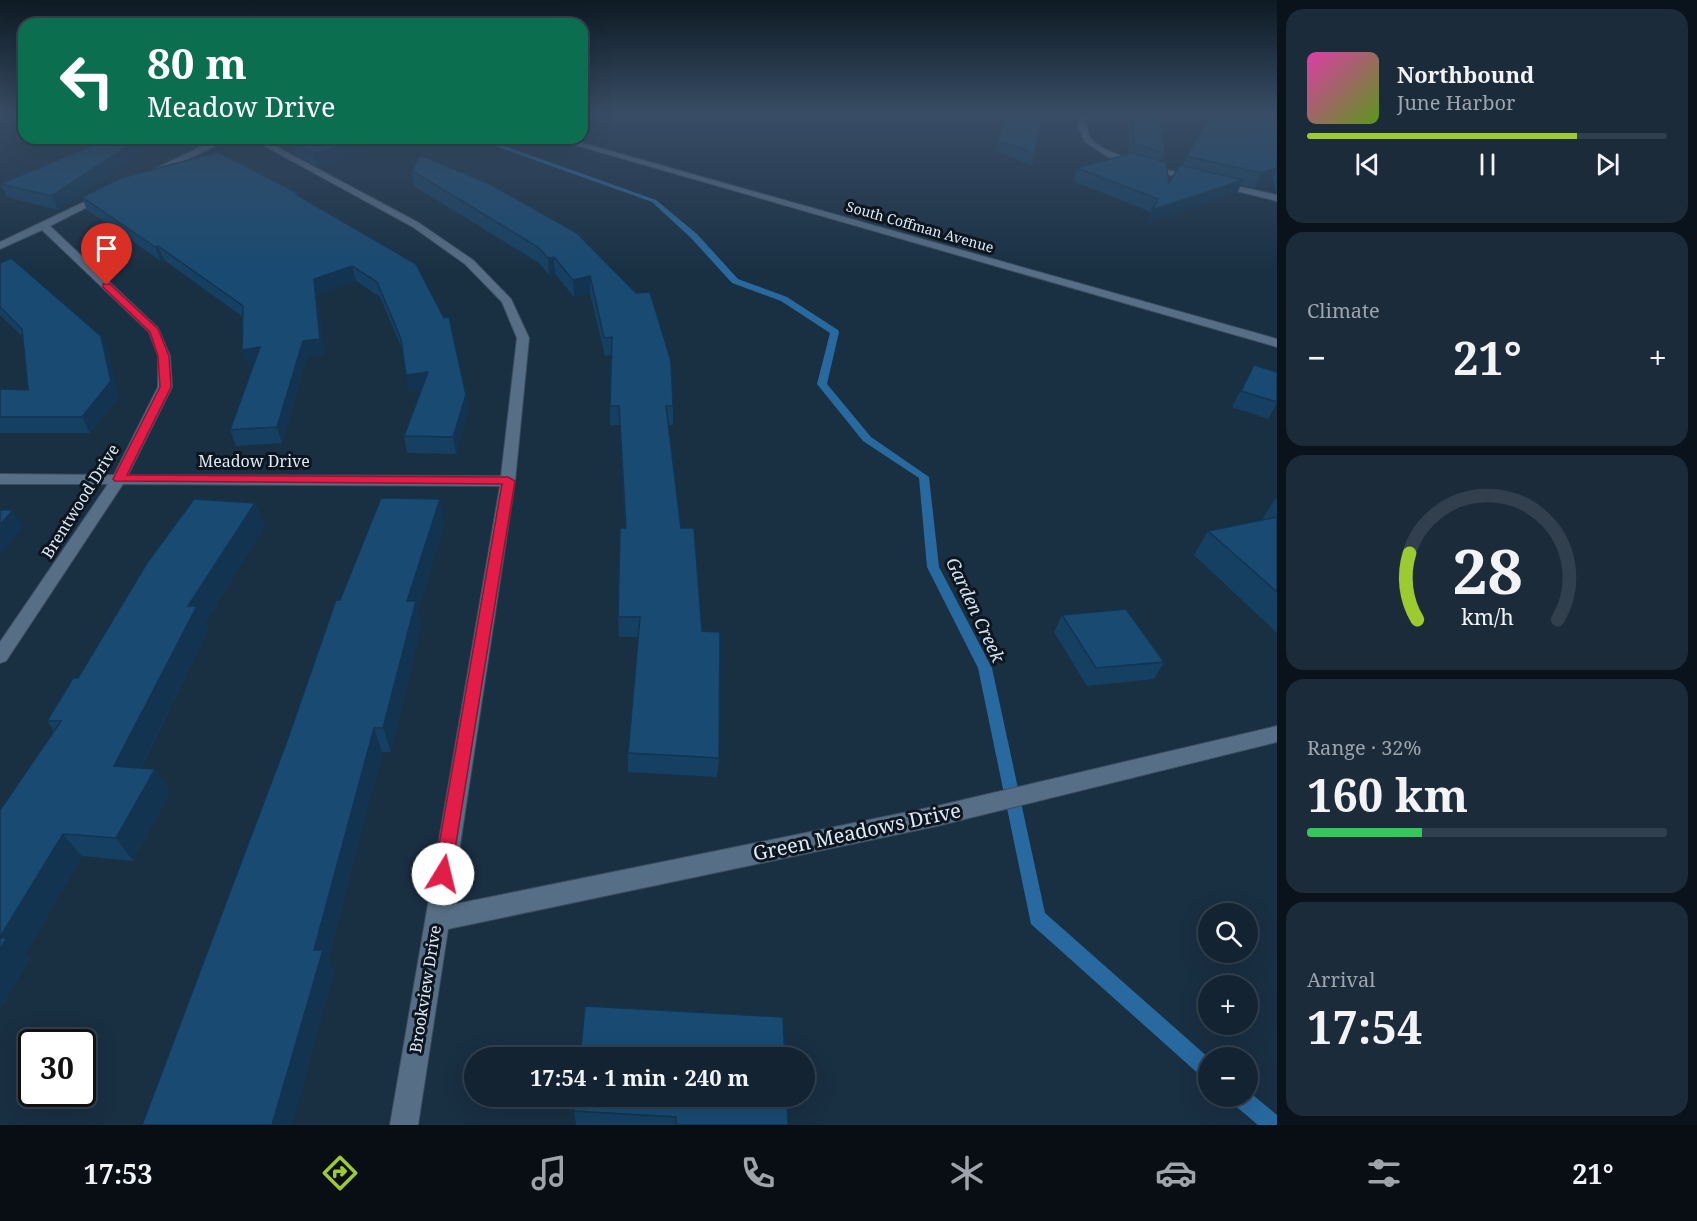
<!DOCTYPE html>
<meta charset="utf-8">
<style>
body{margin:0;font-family:"Noto Serif",serif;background:#1c2b3a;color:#f1f3f6;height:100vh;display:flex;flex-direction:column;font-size:22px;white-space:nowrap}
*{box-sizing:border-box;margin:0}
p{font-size:20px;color:#9da4ac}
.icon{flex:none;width:33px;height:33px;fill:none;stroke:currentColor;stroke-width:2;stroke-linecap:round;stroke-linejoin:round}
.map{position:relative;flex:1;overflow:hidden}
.sheet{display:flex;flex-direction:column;gap:9px;padding:9px;background:#0a131c;width:420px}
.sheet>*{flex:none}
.guide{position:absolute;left:18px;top:18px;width:570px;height:126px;border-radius:18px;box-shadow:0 6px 24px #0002,0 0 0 2px #32404d;background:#0b6e4f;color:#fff;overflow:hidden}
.controls{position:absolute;left:1198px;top:903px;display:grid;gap:12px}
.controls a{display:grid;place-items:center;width:60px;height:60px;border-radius:50%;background:#132332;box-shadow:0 6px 24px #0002,0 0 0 2px #32404d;font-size:30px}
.speed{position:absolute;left:18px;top:1029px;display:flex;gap:12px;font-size:30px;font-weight:700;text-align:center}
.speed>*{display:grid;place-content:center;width:78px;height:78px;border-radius:50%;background:#132332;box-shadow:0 6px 24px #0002,0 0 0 2px #32404d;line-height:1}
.speed .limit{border:3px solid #111;border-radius:9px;background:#fff;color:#111}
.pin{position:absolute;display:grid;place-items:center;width:51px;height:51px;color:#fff;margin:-62px -26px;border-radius:50% 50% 50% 0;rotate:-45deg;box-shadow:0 0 6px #0007}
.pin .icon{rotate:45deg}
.me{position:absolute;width:66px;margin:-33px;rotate:9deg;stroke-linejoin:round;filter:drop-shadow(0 0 4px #0008)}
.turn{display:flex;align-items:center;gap:21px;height:126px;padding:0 30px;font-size:27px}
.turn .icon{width:78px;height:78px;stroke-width:2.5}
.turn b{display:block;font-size:42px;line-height:51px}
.big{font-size:45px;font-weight:700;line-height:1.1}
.sheet .card{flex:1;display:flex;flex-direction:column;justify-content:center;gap:9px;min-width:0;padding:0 21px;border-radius:18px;background:#1c2b3a}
.sheet .dial{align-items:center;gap:0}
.dial svg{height:156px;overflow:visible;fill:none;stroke:#32404d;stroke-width:7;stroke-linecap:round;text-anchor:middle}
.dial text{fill:#f1f3f6;stroke:none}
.song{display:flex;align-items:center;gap:18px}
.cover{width:72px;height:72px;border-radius:9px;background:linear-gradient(135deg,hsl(320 70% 55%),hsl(90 70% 35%))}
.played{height:6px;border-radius:3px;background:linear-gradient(90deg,#9cca31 75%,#32404d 75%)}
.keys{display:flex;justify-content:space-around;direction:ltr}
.heat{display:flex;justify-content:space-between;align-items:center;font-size:33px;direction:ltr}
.charge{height:9px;border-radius:4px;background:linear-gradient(90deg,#34c759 32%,#32404d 0)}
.trip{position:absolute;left:464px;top:1047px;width:351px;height:60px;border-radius:30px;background:#132332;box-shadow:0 6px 24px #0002,0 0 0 2px #32404d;font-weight:700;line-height:60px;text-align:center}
.tabs{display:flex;height:96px;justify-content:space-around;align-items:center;background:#080e14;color:#9da4ac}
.tabs .icon{width:42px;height:42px}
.tabs .on{color:#9cca31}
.tabs b{font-size:27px;color:#f1f3f6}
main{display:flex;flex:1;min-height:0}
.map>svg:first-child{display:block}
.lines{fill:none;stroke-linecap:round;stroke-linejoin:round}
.stream{fill:#28699f;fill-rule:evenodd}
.minor-casing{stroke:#3c4d5e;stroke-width:2}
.minor{fill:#576f86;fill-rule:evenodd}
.wall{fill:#164062}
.shaded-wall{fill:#123450}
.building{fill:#194a72;stroke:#123450;stroke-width:1.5}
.route{fill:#e11d48;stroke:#92132f;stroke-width:1.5}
.labels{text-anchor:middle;stroke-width:6;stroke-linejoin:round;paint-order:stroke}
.far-street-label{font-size:14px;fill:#deebf8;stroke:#0d161f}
.street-label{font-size:16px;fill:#deebf8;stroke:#0d161f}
.water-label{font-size:18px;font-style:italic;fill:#d3e3f2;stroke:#0d161f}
.near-street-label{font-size:20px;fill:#deebf8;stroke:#0d161f}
</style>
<main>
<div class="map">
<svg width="1277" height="1125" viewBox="0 0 1277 1125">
<rect width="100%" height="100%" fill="#192f42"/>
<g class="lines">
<g class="stream">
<polygon points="473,138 482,138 656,200 697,234 738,279 787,297 838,330 839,332 827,384 871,437 929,477 939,567 992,668 1045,913 1209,1058 1209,1080 1202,1077 1031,924 978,668 927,567 919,478 863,441 817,384 830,333 781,301 732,283 691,238 652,202"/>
<polygon points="1248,1091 1277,1115 1277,1125 1258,1125 1232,1103 1229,1096 1248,1096"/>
</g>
<defs>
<g id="minor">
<path d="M1080,115H1088C1086,124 1086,134 1093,141C1117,164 1240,186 1277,195V201L1146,169L1108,157L1085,142L1078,126Z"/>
<polygon points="210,138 218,138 215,146 148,178 141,176 208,143"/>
<polygon points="250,138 260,138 419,223 473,260 511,299 529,338 515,481 451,905 937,806 1277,726 1277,742 937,826 448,929 418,1125 390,1125 500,486 123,484 6,661 0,663 0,642 108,484 0,484 0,474 114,475 158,387 158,356 149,332 42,230 0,249 0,242 103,193 111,195 50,226 158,328 170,356 172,387 128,475 501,476 517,338 502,302 465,264 413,227"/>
<polygon points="551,138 564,138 1277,339 1277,347"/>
</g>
</defs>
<use href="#minor" class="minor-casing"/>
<use href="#minor" class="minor"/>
</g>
<g class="wall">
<polygon points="1005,115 1035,154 1032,165 995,151"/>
<polygon points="1127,115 1160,115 1165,153 1162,161 1169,183 1182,166 1186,156 1277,115 1277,193 1276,192 1273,179 1271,182 1254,188 1241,185 1237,193 1146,223 1151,212 1073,181 1077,168 1129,154"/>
<polygon points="88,138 163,138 58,210 7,197 0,184 91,146"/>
<polygon points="286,138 366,138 367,139 369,150 317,166 297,155"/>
<polygon points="412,171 577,233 673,406 673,425 669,425 681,528 702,631 719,758 717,777 628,772 628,753 638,637 619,637 618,617 625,528 620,425 610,425 610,406 611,355 605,356 590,293 574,297 555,274 549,275 539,263 414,186"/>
<polygon points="299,194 300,197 416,264 466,395 468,411 456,454 407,453 404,436 422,390 409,391 403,351 380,297 356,281 317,294 324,354 307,357 282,443 236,446 230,430 254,365 248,366 243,317 164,260 161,261 87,210 82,197"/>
<polygon points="0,263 108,351 118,397 90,433 0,433 0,389 28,390 23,337 0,315"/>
<polygon points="1254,365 1277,372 1277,403 1268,419 1232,407"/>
<polygon points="1275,499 1277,499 1277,632 1276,632 1194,555 1208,531 1262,520"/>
<polygon points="255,503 264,527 205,623 208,630 141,768 155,769 170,792 133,861 82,856 25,955 29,959 0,1010 0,810 54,731 47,721 78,678"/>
<polygon points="445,523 418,610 421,625 391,752 382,752 328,960 334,971 292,1125 142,1125 340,600"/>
<polygon points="1062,615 1164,662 1154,679 1087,686 1054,632"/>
<polygon points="576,1096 788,1125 576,1125 574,1111"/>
</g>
<g class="shaded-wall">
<polygon points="0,115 24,115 24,116 0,121 3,154 0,146"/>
<polygon points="140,138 163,138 58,210 52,196"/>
<polygon points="367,139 369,150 317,166 314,154"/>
<polygon points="1277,168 1277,170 1271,182 1254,188 1261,173"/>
<polygon points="1243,180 1237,193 1146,223 1152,210"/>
<polygon points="158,246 164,260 161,261 155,247"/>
<polygon points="554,257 555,274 549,275 548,258"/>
<polygon points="352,266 356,281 317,294 324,354 307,357 282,443 277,427 314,279"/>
<polygon points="590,276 590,293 574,297 573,280"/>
<polygon points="101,336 108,351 118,397 90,433 82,417"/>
<polygon points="260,347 265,363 248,366 242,350"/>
<polygon points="428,372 431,388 409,391 406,375"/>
<polygon points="466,395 468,411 456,454 453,437"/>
<polygon points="440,499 445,523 418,610 421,625 391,752 383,728 407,601"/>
<polygon points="255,503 264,527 205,623 208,630 130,789 114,766 188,606"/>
<polygon points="13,510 23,527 0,555 0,525"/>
<polygon points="374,728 382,752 328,960 334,971 292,1125 272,1125 314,950"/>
<polygon points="155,769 170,792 133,861 116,838"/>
<polygon points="63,834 82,856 25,955 29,959 0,1010 0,937"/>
</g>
<g class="building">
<polygon points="1005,115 1042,115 1035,154 998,140"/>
<polygon points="1132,115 1160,115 1165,153 1134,144"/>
<polygon points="1212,115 1277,115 1277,168 1261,173 1186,156"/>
<polygon points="88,138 140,138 52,196 0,184 91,146"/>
<polygon points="291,138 366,138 367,139 314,154 294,144"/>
<polygon points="218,152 299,194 297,195 416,264 444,318 449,317 466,395 453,437 404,436 428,372 406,375 401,339 377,282 352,266 314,279 320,339 303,341 277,427 230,430 260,347 242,350 243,306 158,246 155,247 82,197 121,178"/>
<polygon points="1132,153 1166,162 1169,183 1180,165 1243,180 1152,210 1158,199 1077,168"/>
<polygon points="420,155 490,184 577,233 636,293 650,292 671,361 673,406 666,406 681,528 694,528 702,631 720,632 719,758 628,753 640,617 618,617 620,528 626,528 619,406 610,406 612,337 604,338 590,276 573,280 554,257 548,258 538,247 412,171"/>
<polygon points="11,258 101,336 111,381 82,417 0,417 0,389 28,390 22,329 0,307 0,263"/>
<polygon points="1254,365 1277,372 1277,402 1241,391"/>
<polygon points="381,498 440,499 407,601 416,601 383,728 374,728 314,950 323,950 272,1125 142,1125 287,741 336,600 340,600"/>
<polygon points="194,499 255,503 188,606 197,606 114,766 155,769 116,838 63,834 0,937 0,810 61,721 47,721 73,678 78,678 147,563"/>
<polygon points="0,510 13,510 0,525"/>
<polygon points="1277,517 1277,592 1208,531"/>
<polygon points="1126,609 1164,662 1096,668 1062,615"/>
<polygon points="0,938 7,938 0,949"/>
<polygon points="585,1006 783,1017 785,1058 580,1058"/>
<polygon points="576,1096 787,1096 788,1125 676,1125 676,1117 574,1111"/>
</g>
<linearGradient id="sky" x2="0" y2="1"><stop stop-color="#0e1a24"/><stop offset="0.42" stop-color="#384d65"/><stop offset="1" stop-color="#384d65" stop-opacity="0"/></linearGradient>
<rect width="1277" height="272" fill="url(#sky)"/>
<polygon class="route" points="103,284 110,284 158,329 169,356 171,387 127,475 508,477 515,481 450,880 443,883 437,880 434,874 502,484 115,481 113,479 160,387 158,356 150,332 103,287"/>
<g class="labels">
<g class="far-street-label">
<text transform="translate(920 227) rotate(16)" y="5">South Coffman Avenue</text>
</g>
<g class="street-label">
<text x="254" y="467">Meadow Drive</text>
<text transform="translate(80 501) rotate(-58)" y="6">Brentwood Drive</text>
<text transform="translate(425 989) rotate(-81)" y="6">Brookview Drive</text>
</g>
<g class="water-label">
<text transform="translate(975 610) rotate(65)" y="6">Garden Creek</text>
</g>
<g class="near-street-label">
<text transform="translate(857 832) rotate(-12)" y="7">Green Meadows Drive</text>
</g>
</g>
</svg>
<div class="controls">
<a><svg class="icon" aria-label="search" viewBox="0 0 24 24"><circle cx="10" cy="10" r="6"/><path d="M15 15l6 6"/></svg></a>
<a>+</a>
<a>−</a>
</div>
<div class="speed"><div class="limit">30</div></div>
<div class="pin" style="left:107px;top:285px;background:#d93025"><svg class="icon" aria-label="arrive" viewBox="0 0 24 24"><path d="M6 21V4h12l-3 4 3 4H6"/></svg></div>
<svg class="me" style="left:443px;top:874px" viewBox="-20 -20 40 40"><circle r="19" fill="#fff"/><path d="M0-13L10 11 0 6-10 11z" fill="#e11d48"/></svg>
<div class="trip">17:54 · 1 min · 240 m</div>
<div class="guide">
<div class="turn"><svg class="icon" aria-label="left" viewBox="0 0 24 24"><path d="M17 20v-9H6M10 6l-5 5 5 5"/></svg><div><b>80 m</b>Meadow Drive</div></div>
</div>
</div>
<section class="sheet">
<div class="card">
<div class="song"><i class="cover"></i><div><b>Northbound</b><p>June Harbor</p></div></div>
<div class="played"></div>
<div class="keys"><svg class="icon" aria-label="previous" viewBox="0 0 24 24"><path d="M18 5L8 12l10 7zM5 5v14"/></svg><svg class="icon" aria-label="pause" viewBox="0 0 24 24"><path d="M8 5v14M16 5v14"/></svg><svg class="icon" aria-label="next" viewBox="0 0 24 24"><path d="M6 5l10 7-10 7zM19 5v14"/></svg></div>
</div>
<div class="card"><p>Climate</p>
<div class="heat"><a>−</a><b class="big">21°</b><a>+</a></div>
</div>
<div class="card dial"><svg viewBox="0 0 100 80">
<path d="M14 69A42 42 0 1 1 86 69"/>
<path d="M14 69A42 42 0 0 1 10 35" stroke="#9cca31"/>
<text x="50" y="56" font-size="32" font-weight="700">28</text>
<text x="50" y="72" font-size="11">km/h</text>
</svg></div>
<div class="card"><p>Range · 32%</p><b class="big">160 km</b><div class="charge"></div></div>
<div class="card"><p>Arrival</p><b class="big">17:54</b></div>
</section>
</main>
<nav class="tabs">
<b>17:53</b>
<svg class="icon on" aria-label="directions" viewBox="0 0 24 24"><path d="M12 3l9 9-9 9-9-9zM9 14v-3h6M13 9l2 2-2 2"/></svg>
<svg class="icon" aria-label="music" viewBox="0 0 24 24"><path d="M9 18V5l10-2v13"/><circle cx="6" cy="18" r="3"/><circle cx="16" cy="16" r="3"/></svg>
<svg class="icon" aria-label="phone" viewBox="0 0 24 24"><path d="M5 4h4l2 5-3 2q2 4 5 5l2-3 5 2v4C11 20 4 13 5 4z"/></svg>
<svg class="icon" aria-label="climate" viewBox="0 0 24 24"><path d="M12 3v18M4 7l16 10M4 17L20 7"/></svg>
<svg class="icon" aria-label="car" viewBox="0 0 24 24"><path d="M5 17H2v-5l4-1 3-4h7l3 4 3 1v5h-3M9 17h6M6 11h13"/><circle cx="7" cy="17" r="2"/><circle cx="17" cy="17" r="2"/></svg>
<svg class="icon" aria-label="filters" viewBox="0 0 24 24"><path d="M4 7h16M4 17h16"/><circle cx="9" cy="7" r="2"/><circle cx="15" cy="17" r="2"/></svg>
<b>21°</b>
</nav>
